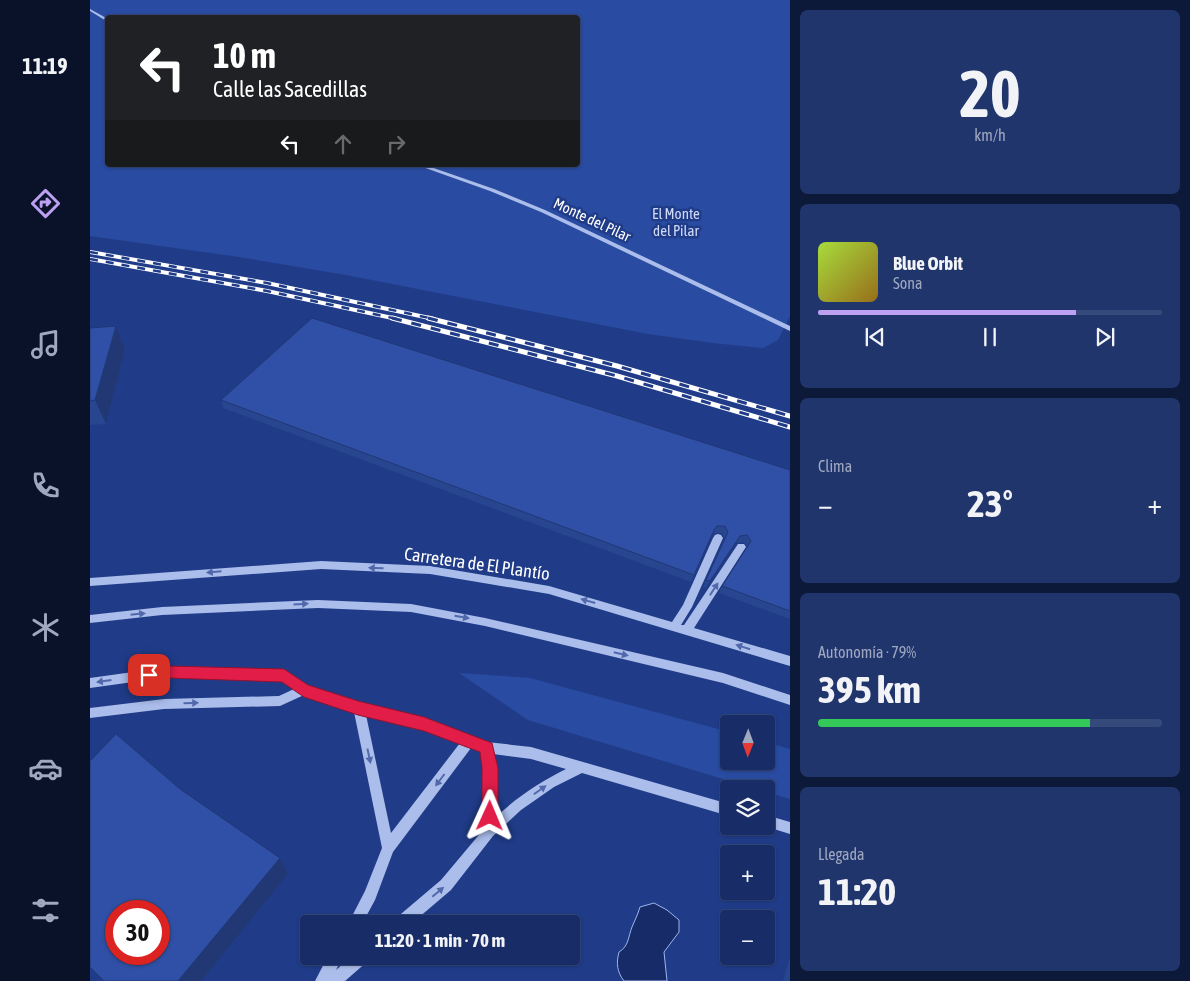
<!DOCTYPE html>
<html lang="es">
<meta charset="utf-8">
<style>
body{margin:0;font-family:"Asap Condensed",sans-serif;background:#21356d;color:#f1f3f6;height:100vh;display:flex;flex-direction:column;font-size:19px;white-space:nowrap}
*{box-sizing:border-box;margin:0}
p{font-size:16px;color:#9fa8c0}
.icon{flex:none;width:28px;height:28px;fill:none;stroke:currentColor;stroke-width:2;stroke-linecap:round;stroke-linejoin:round}
.map{position:relative;flex:1;overflow:hidden}
.panel{display:flex;flex-direction:column;gap:10px;padding:10px;background:#0d1939;width:400px}
.panel>*{flex:none}
.top-card{position:absolute;left:15px;top:15px;width:475px;height:152px;border-radius:5px;box-shadow:0 1px 4px #0004,0 0 0 1px #36497b;background:#202124;color:#fff;overflow:hidden}
.needle{width:32px;rotate:181deg}
.fabs{position:absolute;left:630px;top:715px;display:grid;gap:10px}
.fabs a{display:grid;place-items:center;width:55px;height:55px;border-radius:5px;background:#182d67;box-shadow:0 1px 4px #0004,0 0 0 1px #36497b;font-size:25px}
.speed{position:absolute;left:15px;top:900px;display:flex;gap:10px;font-size:25px;font-weight:700;text-align:center}
.speed>*{display:grid;place-content:center;width:65px;height:65px;border-radius:50%;background:#182d67;box-shadow:0 1px 4px #0004,0 0 0 1px #36497b;line-height:1}
.speed .limit{border:8px solid #d22;background:#fff;color:#111}
.pin{position:absolute;display:grid;place-items:center;width:42px;height:42px;color:#fff;margin:-21px;border-radius:10px;box-shadow:0 2px 8px #0006}
.me{position:absolute;width:55px;margin:-28px;rotate:1deg;stroke-linejoin:round;filter:drop-shadow(0 0 4px #0008)}
.turn{display:flex;align-items:center;gap:18px;height:105px;padding:0 25px;font-size:22px}
.turn .icon{width:65px;height:65px;stroke-width:2.5}
.turn b{display:block;font-size:35px;line-height:42px}
.lanes{display:flex;align-items:center;height:48px;padding:0 25px;background:#0003;justify-content:center;gap:25px;direction:ltr}
.lanes .off{opacity:.35}
.big{font-size:38px;font-weight:700;line-height:1.1}
.panel .card{flex:1;display:flex;flex-direction:column;justify-content:center;gap:8px;min-width:0;padding:0 18px;border-radius:8px;background:#21356d}
.panel .dial{align-items:center;gap:0}
.dial b{font-size:65px;line-height:1}
.song{display:flex;align-items:center;gap:15px}
.cover{width:60px;height:60px;border-radius:8px;background:linear-gradient(135deg,hsl(80 70% 55%),hsl(40 70% 35%))}
.played{height:5px;border-radius:2px;background:linear-gradient(90deg,#bca0f2 75%,#36497b 75%)}
.keys{display:flex;justify-content:space-around;direction:ltr}
.heat{display:flex;justify-content:space-between;align-items:center;font-size:28px;direction:ltr}
.charge{height:8px;border-radius:4px;background:linear-gradient(90deg,#34c759 79%,#36497b 0)}
.trip{position:absolute;left:210px;top:915px;width:280px;height:50px;border-radius:5px;background:#182d67;box-shadow:0 1px 4px #0004,0 0 0 1px #36497b;font-weight:700;line-height:50px;text-align:center}
main{display:flex;flex:1;min-height:0}
.dock{display:flex;flex-direction:column;width:90px;justify-content:space-around;align-items:center;background:#0a1229;color:#9fa8c0}
.dock .icon{width:35px;height:35px}
.dock .active{color:#bca0f2}
.dock b{font-size:22px;color:#f1f3f6}
.map>svg:first-child{display:block}
.green{fill:#294ba1;fill-rule:evenodd}
.water{fill:#162b68;stroke:#9eb5ec}
.lines{fill:none;stroke-linecap:round;stroke-linejoin:round}
.minor{fill:#abbdeb;fill-rule:evenodd}
.rail-far1-casing{stroke:#fff;stroke-width:4}
.rail-casing{stroke:#fff;stroke-width:5}
.rail-far1{stroke:#203c89;stroke-width:2.5;stroke-dasharray:8;stroke-linecap:butt}
.rail{stroke:#203c89;stroke-width:3;stroke-dasharray:10;stroke-linecap:butt}
.wall{fill:#28458f}
.shaded-wall{fill:#213874}
.building{fill:#2f50a6;stroke:#213874;fill-rule:evenodd}
.oneway{fill:#5169ab}
.route{fill:#e11d48;stroke:#92132f}
.labels{text-anchor:middle;stroke-width:5;stroke-linejoin:round;paint-order:stroke}
.far-park-label{font-size:15px;fill:#d0dbf8;stroke:#203c89}
.far-street-label{font-size:15px;fill:#fff;stroke:#203c89}
.street-label{font-size:18px;fill:#fff;stroke:#203c89}
</style>
<main>
<nav class="dock">
<b>11:19</b>
<svg class="icon active" aria-label="directions" viewBox="0 0 24 24"><path d="M12 3l9 9-9 9-9-9zM9 14v-3h6M13 9l2 2-2 2"/></svg>
<svg class="icon" aria-label="music" viewBox="0 0 24 24"><path d="M9 18V5l10-2v13"/><circle cx="6" cy="18" r="3"/><circle cx="16" cy="16" r="3"/></svg>
<svg class="icon" aria-label="phone" viewBox="0 0 24 24"><path d="M5 4h4l2 5-3 2q2 4 5 5l2-3 5 2v4C11 20 4 13 5 4z"/></svg>
<svg class="icon" aria-label="climate" viewBox="0 0 24 24"><path d="M12 3v18M4 7l16 10M4 17L20 7"/></svg>
<svg class="icon" aria-label="car" viewBox="0 0 24 24"><path d="M5 17H2v-5l4-1 3-4h7l3 4 3 1v5h-3M9 17h6M6 11h13"/><circle cx="7" cy="17" r="2"/><circle cx="17" cy="17" r="2"/></svg>
<svg class="icon" aria-label="filters" viewBox="0 0 24 24"><path d="M4 7h16M4 17h16"/><circle cx="9" cy="7" r="2"/><circle cx="15" cy="17" r="2"/></svg>
</nav>
<div class="map">
<svg width="700" height="981" viewBox="0 0 700 981">
<rect width="100%" height="100%" fill="#203c89"/>
<g class="green">
<path d="M0,0H700V316L688,340L673,348L623,343L558,334L256,275L149,257L0,236ZM18,18H488V165H18Z"/>
<polygon points="369,673 440,678 639,732 639,761 676,761 676,742 700,749 700,799 676,792 676,789 666,789 438,720"/>
</g>
<path class="water" d="M564,903L577,910L589,920V932L574,952L577,981H534C527,972 526,963 529,952C539,946 538,937 542,927C545,920 548,914 550,907Z"/>
<g class="lines">
<g class="minor">
<polygon points="0,9 18,19 18,22 0,11"/>
<polygon points="327,165 335,165 404,189 455,210 700,326 700,331 451,212 400,191"/>
<polygon points="628,534 631,535 633,538 602,607 591,625 594,625 648,544 654,544 656,547 654,550 604,628 700,656 700,666 459,594 340,574 231,569 0,586 0,578 231,561 340,566 459,586 582,622 593,605 623,538 625,535"/>
<polygon points="228,600 321,604 395,618 633,673 700,695 700,705 633,683 395,626 321,612 228,608 72,615 0,623 0,615 72,607"/>
<path d="M79,667L194,670L217,686L269,703L334,719L397,742L441,747L639,804V816L492,773L464,787L431,810L403,836L361,890L321,924H303L305,919L351,880L393,830L395,799L391,752L381,748L303,852L285,900L272,924H258L275,891L292,848L264,712L214,695L190,706L74,709L0,718V708L74,699L189,696L204,689L192,680L79,677L0,688V678ZM276,715L334,729L370,743L301,833ZM403,754L441,759L476,769C450,782 427,797 406,817L407,799Z"/>
<polygon points="676,815 700,822 700,834 674,826 676,826"/>
<polygon points="238,956 253,956 246,970 262,956 280,956 278,961 255,981 225,981"/>
</g>
<defs>
<g id="rail-far1">
<polyline points="0,252 177,283 344,319"/>
<polyline points="0,259 177,291 307,319"/>
</g>
<g id="rail">
<polyline points="302,318 527,376 700,427"/>
<polyline points="338,318 527,366 700,416"/>
</g>
</defs>
<use href="#rail-far1" class="rail-far1-casing"/>
<use href="#rail" class="rail-casing"/>
<use href="#rail-far1" class="rail-far1"/>
<use href="#rail" class="rail"/>
</g>
<g class="wall">
<polygon points="0,328 35,350 16,424 0,425"/>
<polygon points="131,400 700,470 700,619 629,593 632,586 657,547 654,542 646,543 616,588 613,587 635,539 632,533 624,533 621,537 601,582 133,408"/>
<polygon points="700,957 700,981 693,981"/>
</g>
<g class="shaded-wall">
<polygon points="26,326 35,350 16,424 5,400"/>
<polygon points="650,536 646,543 616,588 620,581"/>
<polygon points="190,858 198,874 111,981 88,981"/>
</g>
<g class="building">
<polygon points="222,318 700,470 700,611 632,586 661,541 657,535 650,536 620,581 616,580 638,532 635,526 627,526 624,530 604,575 131,400"/>
<polygon points="26,326 5,400 0,401 0,328"/>
<path d="M26,734L90,789L190,858L88,981H14L0,967V761ZM26,911H69V954H26Z"/>
</g>
<defs><path id="oneway-solid" d="M-6-.8H1V-3.2L6.5 0L1 3.2V.8H-6Z" transform="scale(1.25)"/></defs>
<g class="oneway">
<use href="#oneway-solid" transform="translate(286 568) rotate(-178)"/>
<use href="#oneway-solid" transform="translate(124 572) rotate(175)"/>
<use href="#oneway-solid" transform="translate(624 589) rotate(-57)"/>
<use href="#oneway-solid" transform="translate(498 601) rotate(-164)"/>
<use href="#oneway-solid" transform="translate(211 604) rotate(-3)"/>
<use href="#oneway-solid" transform="translate(48 614) rotate(-6)"/>
<use href="#oneway-solid" transform="translate(372 617) rotate(10)"/>
<use href="#oneway-solid" transform="translate(653 647) rotate(-163)"/>
<use href="#oneway-solid" transform="translate(531 654) rotate(13)"/>
<use href="#oneway-solid" transform="translate(14 681) rotate(172)"/>
<use href="#oneway-solid" transform="translate(101 703) rotate(-1)"/>
<use href="#oneway-solid" transform="translate(279 756) rotate(78)"/>
<use href="#oneway-solid" transform="translate(350 780) rotate(127)"/>
<use href="#oneway-solid" transform="translate(450 790) rotate(-35)"/>
<use href="#oneway-solid" transform="translate(348 892) rotate(-40)"/>
</g>
<polygon class="route" points="79,666 194,669 218,685 268,701 334,717 402,743 408,768 408,816 406,821 400,824 395,821 392,816 392,768 390,752 334,731 268,715 214,697 192,682 79,678 59,681 54,679 52,675 54,670"/>
<g class="labels">
<g class="far-park-label">
<text x="586" y="219">El Monte<tspan x="586" dy="17">del Pilar</tspan></text>
</g>
<g class="far-street-label">
<text transform="translate(502 220) rotate(25)" y="5">Monte del Pilar</text>
</g>
<g class="street-label">
<text transform="translate(387 564) rotate(8)" y="6">Carretera de El Plantío</text>
</g>
</g>
</svg>
<div class="fabs">
<a><svg class="needle" viewBox="-14 -14 28 28"><path d="M0-13l5 13h-10z" fill="#e53935"/><path d="M0 13l5-13h-10z" fill="#9fa8c0"/></svg></a>
<a><svg class="icon" aria-label="layers" viewBox="0 0 24 24"><path d="M12 4l9 5-9 5-9-5zM3 14l9 5 9-5"/></svg></a>
<a>+</a>
<a>−</a>
</div>
<div class="speed"><div class="limit">30</div></div>
<div class="pin" style="left:59px;top:675px;background:#d93025"><svg class="icon" aria-label="arrive" viewBox="0 0 24 24"><path d="M6 21V4h12l-3 4 3 4H6"/></svg></div>
<svg class="me" style="left:400px;top:816px" viewBox="-20 -20 40 40"><path d="M0-17L14 15 0 8-14 15z" fill="#e11d48" stroke="#fff" stroke-width="4"/></svg>
<div class="trip">11:20 · 1 min · 70 m</div>
<div class="top-card">
<div class="turn"><svg class="icon" aria-label="left" viewBox="0 0 24 24"><path d="M17 20v-9H6M10 6l-5 5 5 5"/></svg><div><b>10 m</b>Calle las Sacedillas</div></div>
<div class="lanes"><svg class="icon" aria-label="left" viewBox="0 0 24 24"><path d="M17 20v-9H6M10 6l-5 5 5 5"/></svg><svg class="icon off" aria-label="ahead" viewBox="0 0 24 24"><path d="M12 20V5M6 11l6-6 6 6"/></svg><svg class="icon off" aria-label="right" viewBox="0 0 24 24"><path d="M7 20v-9h11M14 6l5 5-5 5"/></svg></div>
</div>
</div>
<section class="panel">
<div class="card dial"><b>20</b><p>km/h</p></div>
<div class="card">
<div class="song"><i class="cover"></i><div><b>Blue Orbit</b><p>Sona</p></div></div>
<div class="played"></div>
<div class="keys"><svg class="icon" aria-label="previous" viewBox="0 0 24 24"><path d="M18 5L8 12l10 7zM5 5v14"/></svg><svg class="icon" aria-label="pause" viewBox="0 0 24 24"><path d="M8 5v14M16 5v14"/></svg><svg class="icon" aria-label="next" viewBox="0 0 24 24"><path d="M6 5l10 7-10 7zM19 5v14"/></svg></div>
</div>
<div class="card"><p>Clima</p>
<div class="heat"><a>−</a><b class="big">23°</b><a>+</a></div>
</div>
<div class="card"><p>Autonomía · 79%</p><b class="big">395 km</b><div class="charge"></div></div>
<div class="card"><p>Llegada</p><b class="big">11:20</b></div>
</section>
</main>
